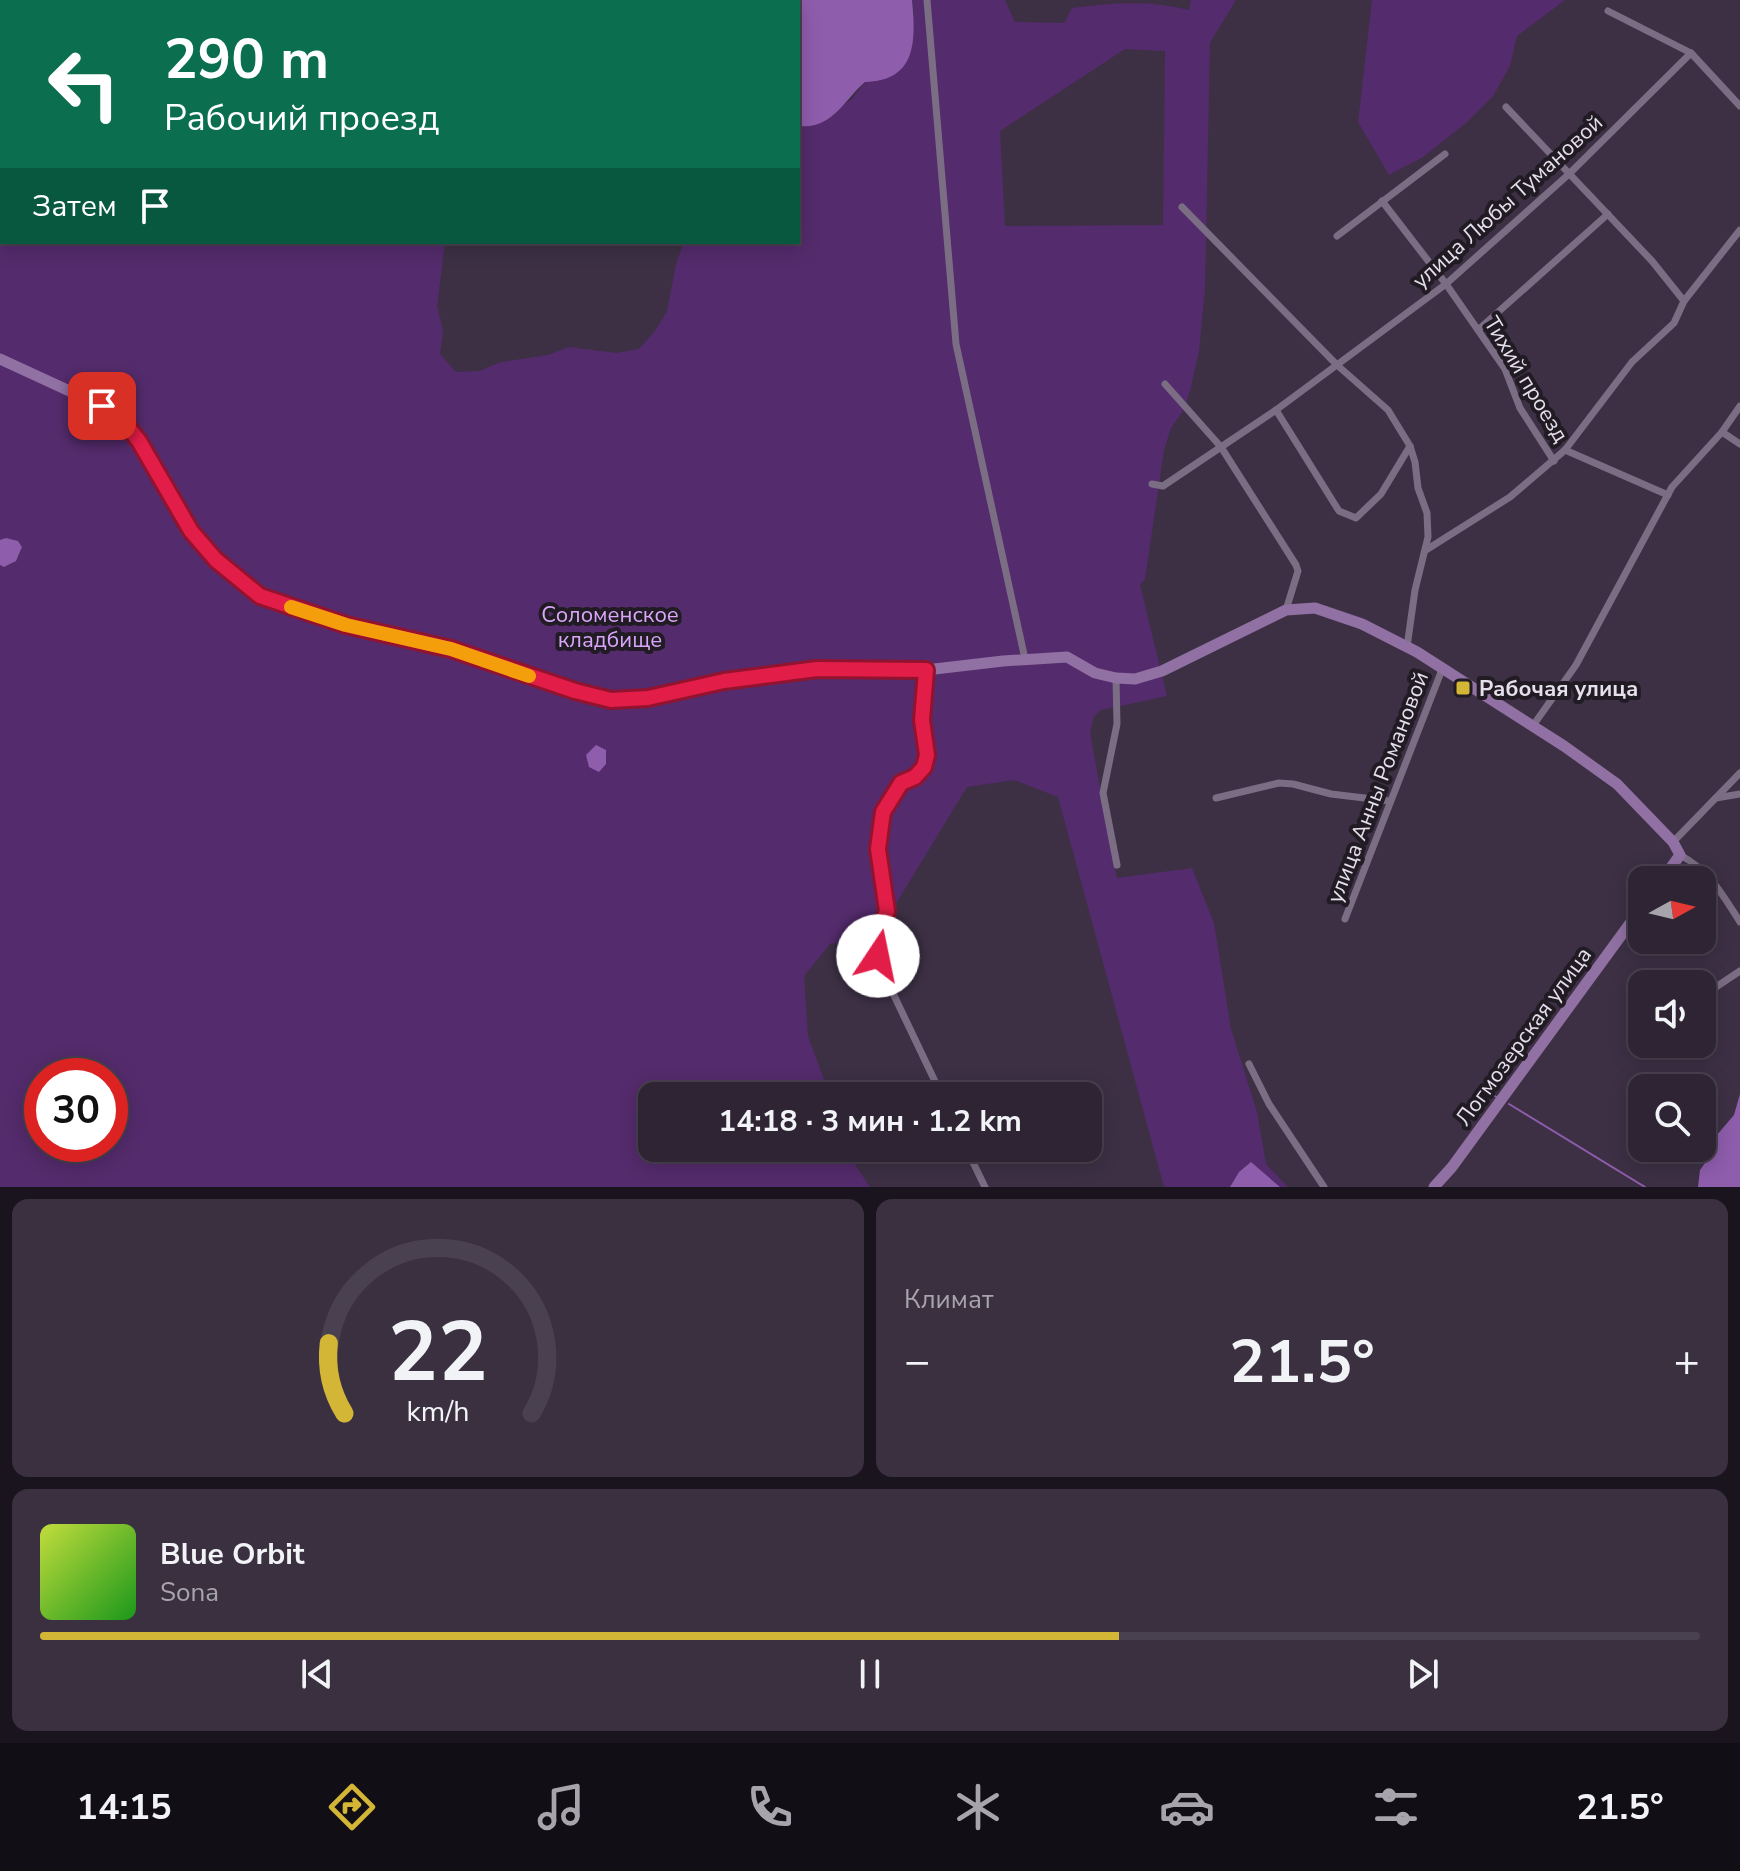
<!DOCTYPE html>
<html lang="ru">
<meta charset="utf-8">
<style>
body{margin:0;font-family:"Nunito Sans",sans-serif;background:#3a3040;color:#f1f3f6;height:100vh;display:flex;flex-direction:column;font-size:30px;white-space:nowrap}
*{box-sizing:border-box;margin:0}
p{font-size:26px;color:#a7a4ac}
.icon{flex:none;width:44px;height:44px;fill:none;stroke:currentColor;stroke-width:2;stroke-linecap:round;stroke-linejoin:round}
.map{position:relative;height:1187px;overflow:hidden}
.sheet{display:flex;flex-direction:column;gap:12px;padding:12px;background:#19141d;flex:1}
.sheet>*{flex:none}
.banner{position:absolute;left:0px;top:0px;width:800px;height:244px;box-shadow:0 4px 20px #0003,0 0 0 2px #49414f;background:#0b6e4f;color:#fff;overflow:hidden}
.needle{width:52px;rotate:82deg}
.controls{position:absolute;left:1628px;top:866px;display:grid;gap:16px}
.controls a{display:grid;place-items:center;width:88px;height:88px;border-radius:16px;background:#2e2434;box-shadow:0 4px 20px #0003,0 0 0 2px #49414f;font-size:40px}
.speed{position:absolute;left:24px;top:1058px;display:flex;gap:16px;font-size:40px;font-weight:700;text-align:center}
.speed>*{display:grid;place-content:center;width:104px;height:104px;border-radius:50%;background:#2e2434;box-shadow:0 4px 20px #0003,0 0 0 2px #49414f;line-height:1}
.speed .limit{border:12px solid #d22;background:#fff;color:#111}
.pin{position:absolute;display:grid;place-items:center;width:68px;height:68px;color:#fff;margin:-34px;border-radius:16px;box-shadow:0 4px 12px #0006}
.me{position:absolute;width:88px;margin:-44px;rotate:11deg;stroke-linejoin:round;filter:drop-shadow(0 0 6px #0008)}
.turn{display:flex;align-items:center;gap:28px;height:168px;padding:0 32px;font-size:36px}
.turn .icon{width:104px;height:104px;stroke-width:2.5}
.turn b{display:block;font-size:56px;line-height:68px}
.then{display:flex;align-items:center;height:76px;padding:0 32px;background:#0003;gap:16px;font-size:30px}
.big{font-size:60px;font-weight:700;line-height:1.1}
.sheet .card{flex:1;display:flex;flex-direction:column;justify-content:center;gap:12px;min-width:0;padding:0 28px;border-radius:16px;background:#3a3040}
.sheet .dial{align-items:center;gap:0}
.dial svg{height:208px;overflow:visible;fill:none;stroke:#49414f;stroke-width:7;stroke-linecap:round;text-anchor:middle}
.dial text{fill:#f1f3f6;stroke:none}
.song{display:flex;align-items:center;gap:24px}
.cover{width:96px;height:96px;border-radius:12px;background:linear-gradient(135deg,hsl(70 70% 55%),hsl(120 70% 35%))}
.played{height:8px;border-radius:4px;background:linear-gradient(90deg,#d3b635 65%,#49414f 65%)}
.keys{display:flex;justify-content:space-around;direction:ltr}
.heat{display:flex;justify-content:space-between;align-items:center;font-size:44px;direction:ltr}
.sheet .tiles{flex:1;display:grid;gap:12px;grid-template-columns:1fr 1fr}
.card:last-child{grid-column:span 2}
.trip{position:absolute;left:638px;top:1082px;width:464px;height:80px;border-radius:16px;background:#2e2434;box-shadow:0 4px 20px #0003,0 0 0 2px #49414f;font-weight:700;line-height:80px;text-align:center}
.tab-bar{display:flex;height:128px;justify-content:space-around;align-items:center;background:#120e15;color:#a7a4ac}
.tab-bar .icon{width:56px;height:56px}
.tab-bar .current{color:#d3b635}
.tab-bar b{font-size:36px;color:#f1f3f6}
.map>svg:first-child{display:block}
.green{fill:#542b6c;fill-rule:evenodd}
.water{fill:#8e5dac}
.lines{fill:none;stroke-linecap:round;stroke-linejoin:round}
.stream{stroke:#8e5dac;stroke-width:2}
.street{stroke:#7b6d84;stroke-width:7}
.secondary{stroke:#9171a4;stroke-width:11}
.route-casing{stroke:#92132f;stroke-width:20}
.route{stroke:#e11d48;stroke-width:14}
.slow{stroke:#f59e0b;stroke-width:14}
.poi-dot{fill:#d3b635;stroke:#211b24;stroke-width:3}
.labels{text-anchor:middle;stroke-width:8;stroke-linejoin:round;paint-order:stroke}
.street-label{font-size:22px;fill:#e6dfec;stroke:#211b24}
.park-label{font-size:22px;fill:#d9a6f9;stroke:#211b24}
.poi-label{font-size:22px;font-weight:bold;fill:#e6dfec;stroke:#211b24;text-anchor:start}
</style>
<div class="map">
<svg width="1740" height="1187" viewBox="0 0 1740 1187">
<rect width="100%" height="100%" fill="#3d3045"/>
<g class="green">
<path d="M0,0H772L2,2V242H445L437,306L443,330L440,354L456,372L479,371L501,362L548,355L569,347L616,353L639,349L655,331L667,311L676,264L684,242H798V122L801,126L851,100L866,81H881L914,14L912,0H1005L1015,22L1064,23L1072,8C1115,3 1147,0 1189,10L1191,0H1236L1210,43L1205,289L1199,351L1190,391L1183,411L1171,428L1164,450L1145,579L1140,585L1167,696L1101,710L1094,716L1090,733L1117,878L1192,868L1214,923L1231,1029L1257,1112L1266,1164L1288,1187H1280L1255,1166L1239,1172L1230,1187H1164L1058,797L1014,780L967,787L889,915L857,939L830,944L804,976L808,1036L830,1096H652V1148H850L856,1166L870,1187H0V565L4,567C15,563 19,558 22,547L18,541L0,540ZM1125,49L1165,51L1163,225L1005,226L1000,131ZM42,1076H110V1144H42Z"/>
<polygon points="1372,0 1565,0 1517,36 1510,66 1493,96 1466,123 1423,157 1389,175 1358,122"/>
</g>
<g class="water">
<path d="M772,0H912C916,40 917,81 865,82C845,99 832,129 801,126L798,122V2H771Z"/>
<polygon points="6,538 18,541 22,547 16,561 4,567 0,565 0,540"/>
<polygon points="596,745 606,750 606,764 599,772 589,767 586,755"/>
<polygon points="1740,1094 1740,1187 1698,1187 1700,1170 1715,1149 1716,1136 1734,1115"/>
<polygon points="1251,1162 1280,1187 1230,1187 1239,1172"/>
</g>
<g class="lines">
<g class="stream">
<polyline points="1485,1090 1498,1098"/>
<polyline points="1509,1104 1645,1187"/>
</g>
<g class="street">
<polyline points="927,0 956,344 1025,659"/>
<polyline points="1608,11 1691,53 1740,106"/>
<polyline points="1506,107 1652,261 1684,301"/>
<polyline points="1382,201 1446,284 1505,369 1520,408 1554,461"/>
<polyline points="1182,207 1337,365 1388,410 1410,446 1415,462 1418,488 1427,513 1428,537 1415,590 1407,647"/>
<polyline points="1337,236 1445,154"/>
<polyline points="1478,330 1608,214"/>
<polyline points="1276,410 1446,284 1569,174 1691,53"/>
<polyline points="1722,432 1740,444"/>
<polyline points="1565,450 1668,495"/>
<polyline points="1152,484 1163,486 1221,447 1165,384"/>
<polyline points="1426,550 1510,497 1565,450 1632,362 1674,323 1684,301 1740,230"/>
<polyline points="1286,610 1298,571 1296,565 1221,447 1276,410 1339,511 1356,518 1381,494 1410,446"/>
<polyline points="926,670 922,720 927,755 924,767 915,777 901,783 883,812 881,826 878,849 887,911 878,932 876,948 889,985 942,1096"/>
<polyline points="1116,678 1117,724 1103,793 1117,865"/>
<polyline points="1532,727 1576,665 1672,487 1722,432 1740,406"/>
<polyline points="1216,798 1279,783 1293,784 1331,794 1390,801"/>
<polyline points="1716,798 1740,794"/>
<polyline points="1673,842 1740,773"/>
<path d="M1680,855C1710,871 1722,894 1740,922"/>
<polyline points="1345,919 1443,667"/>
<polyline points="1716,987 1740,971"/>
<polyline points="1249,1064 1269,1104 1324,1187"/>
<polyline points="966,1148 985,1187"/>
</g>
<g class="secondary">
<polyline points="0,359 102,406 124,422 139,441 191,531 216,560 260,596 346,625 451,649 575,691 611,700 632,700 724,681 817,669 926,670 1003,661 1067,657 1095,673 1116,678 1135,679 1162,671 1286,610 1315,608 1362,624 1417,652 1564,746 1617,784 1673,842 1680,855 1662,880"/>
<polyline points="1434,1187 1452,1167 1642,907"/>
</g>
</g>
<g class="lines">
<defs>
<polyline id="route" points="102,406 124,422 139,441 191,531 216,560 260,596 346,625 451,649 575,691 611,700 648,698 724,681 817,669 926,670 922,720 927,755 924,767 915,777 901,783 883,812 881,826 878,849 887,911 876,940 878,956"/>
</defs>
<use href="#route" class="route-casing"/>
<use href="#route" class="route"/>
<polyline class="slow" points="291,607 346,625 451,649 529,676"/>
</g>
<rect class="poi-dot" x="1455" y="680" width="16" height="16" rx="4"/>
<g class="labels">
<g class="street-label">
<text transform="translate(1507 201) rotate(-42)" y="8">улица Любы Тумановой</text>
<text transform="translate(1527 379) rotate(59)" y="8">Тихий проезд</text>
<text transform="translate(1377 787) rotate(-69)" y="8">улица Анны Романовой</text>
<text transform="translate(1523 1036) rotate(-54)" y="8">Логмозерская улица</text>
</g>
<g class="park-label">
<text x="610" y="622">Соломенское<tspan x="610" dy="25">кладбище</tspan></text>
</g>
<g class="poi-label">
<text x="1479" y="696">Рабочая улица</text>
</g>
</g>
</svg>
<div class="controls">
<a><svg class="needle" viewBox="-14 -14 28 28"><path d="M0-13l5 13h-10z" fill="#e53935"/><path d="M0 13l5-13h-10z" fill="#a7a4ac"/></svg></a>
<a><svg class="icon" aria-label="sound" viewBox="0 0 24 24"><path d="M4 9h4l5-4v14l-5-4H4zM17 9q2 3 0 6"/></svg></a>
<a><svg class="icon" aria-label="search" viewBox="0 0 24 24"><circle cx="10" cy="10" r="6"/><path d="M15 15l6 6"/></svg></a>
</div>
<div class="speed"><div class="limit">30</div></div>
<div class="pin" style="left:102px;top:406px;background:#d93025"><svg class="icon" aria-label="arrive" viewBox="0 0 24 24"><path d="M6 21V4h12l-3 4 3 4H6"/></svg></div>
<svg class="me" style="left:878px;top:956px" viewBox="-20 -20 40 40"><circle r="19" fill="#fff"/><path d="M0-13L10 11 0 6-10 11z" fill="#e11d48"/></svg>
<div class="trip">14:18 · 3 мин · 1.2 km</div>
<div class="banner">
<div class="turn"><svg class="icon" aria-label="left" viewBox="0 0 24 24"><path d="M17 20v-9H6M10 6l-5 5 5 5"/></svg><div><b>290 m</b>Рабочий проезд</div></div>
<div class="then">Затем<svg class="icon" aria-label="arrive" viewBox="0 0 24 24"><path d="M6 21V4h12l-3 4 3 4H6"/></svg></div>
</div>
</div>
<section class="sheet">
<div class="tiles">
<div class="card dial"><svg viewBox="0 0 100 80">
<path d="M14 69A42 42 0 1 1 86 69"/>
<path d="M14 69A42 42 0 0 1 8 42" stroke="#d3b635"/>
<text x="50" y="56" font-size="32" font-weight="700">22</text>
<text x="50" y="72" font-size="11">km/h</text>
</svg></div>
<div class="card"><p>Климат</p>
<div class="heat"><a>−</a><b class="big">21.5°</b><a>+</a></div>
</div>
<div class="card">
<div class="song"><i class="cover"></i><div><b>Blue Orbit</b><p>Sona</p></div></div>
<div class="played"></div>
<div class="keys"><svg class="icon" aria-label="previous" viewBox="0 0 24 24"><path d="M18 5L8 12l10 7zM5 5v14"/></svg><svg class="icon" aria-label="pause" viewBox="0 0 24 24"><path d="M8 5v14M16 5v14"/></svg><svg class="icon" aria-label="next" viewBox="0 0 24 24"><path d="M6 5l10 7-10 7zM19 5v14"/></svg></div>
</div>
</div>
</section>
<nav class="tab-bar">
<b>14:15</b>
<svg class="icon current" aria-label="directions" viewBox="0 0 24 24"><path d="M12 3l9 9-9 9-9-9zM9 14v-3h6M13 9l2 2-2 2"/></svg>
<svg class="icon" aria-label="music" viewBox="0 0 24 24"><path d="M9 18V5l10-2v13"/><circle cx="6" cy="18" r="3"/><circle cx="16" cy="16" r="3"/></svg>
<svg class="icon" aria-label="phone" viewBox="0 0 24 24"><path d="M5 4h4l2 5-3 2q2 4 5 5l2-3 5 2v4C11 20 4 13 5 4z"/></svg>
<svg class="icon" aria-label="climate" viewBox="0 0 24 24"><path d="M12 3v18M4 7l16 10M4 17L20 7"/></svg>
<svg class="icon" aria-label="car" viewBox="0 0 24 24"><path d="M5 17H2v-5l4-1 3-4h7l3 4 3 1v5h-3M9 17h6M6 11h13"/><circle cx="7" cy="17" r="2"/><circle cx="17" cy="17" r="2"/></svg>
<svg class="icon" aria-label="filters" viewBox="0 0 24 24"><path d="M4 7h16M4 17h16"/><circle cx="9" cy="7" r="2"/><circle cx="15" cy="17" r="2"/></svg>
<b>21.5°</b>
</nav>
